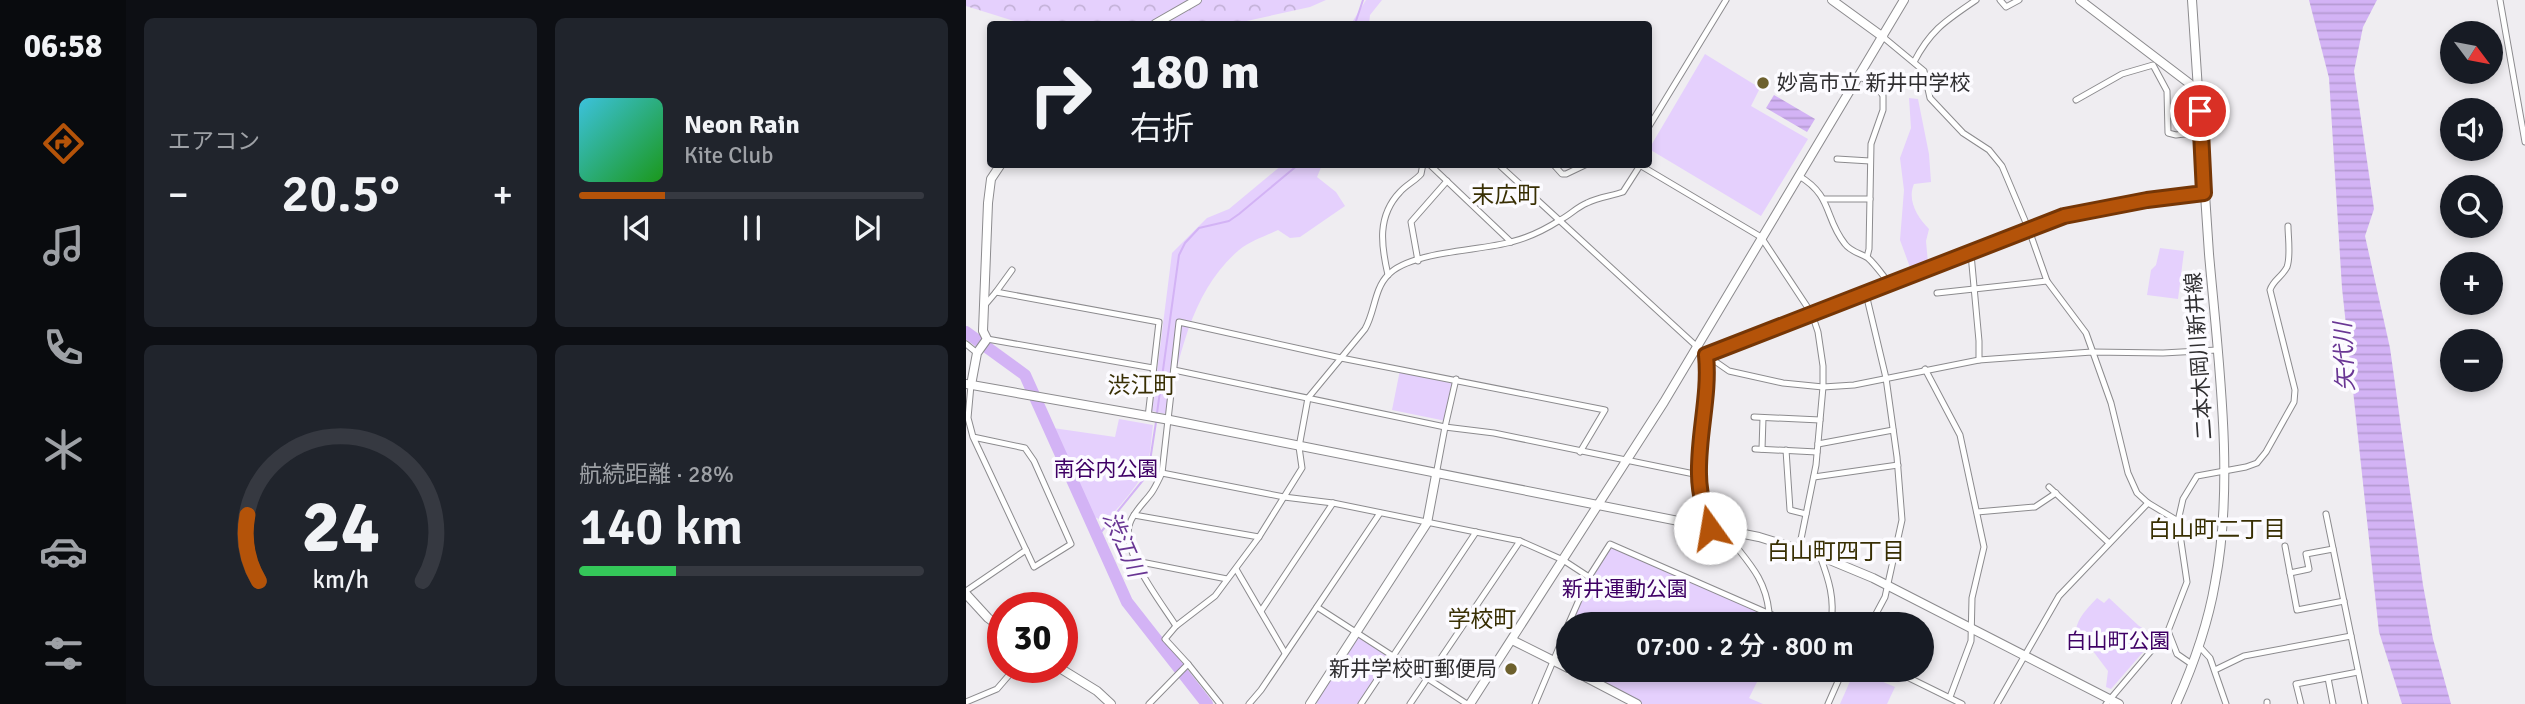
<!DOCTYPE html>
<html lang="ja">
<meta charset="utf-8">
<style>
body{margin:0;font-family:Signika,"Noto Sans JP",sans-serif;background:#20242c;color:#f1f3f6;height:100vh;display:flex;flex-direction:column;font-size:26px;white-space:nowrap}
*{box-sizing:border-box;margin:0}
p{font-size:23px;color:#9ea1a6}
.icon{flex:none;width:38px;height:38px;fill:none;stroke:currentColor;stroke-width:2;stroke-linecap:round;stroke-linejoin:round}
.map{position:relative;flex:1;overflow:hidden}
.side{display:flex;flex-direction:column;gap:18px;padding:18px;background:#0d0f14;width:840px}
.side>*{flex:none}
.banner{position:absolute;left:21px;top:21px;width:665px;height:147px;border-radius:7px;box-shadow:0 4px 10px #0003;background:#171b24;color:#f1f3f6;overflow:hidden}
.needle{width:46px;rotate:122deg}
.fabs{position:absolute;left:1474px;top:21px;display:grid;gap:14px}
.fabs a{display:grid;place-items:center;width:63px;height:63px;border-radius:50%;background:#171b24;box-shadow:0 4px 10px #0003;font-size:35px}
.speed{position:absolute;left:21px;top:592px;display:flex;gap:14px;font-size:35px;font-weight:700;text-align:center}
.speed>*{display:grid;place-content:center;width:91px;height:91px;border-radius:50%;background:#171b24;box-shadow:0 4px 10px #0003;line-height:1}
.speed .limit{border:10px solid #d22;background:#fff;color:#111}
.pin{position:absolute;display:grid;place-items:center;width:60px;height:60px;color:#fff;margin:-30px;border:4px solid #fff;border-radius:50%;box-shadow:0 2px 7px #0007}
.me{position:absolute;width:77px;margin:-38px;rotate:347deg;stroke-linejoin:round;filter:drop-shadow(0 0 5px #0008)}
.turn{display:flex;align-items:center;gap:24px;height:147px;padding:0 28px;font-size:32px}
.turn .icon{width:91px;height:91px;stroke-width:2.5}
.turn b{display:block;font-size:49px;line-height:60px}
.big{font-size:52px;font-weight:600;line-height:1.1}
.side .card{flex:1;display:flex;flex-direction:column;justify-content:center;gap:10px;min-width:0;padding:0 24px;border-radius:10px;background:#20242c}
.side .dial{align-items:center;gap:0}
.dial svg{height:182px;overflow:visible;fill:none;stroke:#363941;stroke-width:7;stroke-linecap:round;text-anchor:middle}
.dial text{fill:#f1f3f6;stroke:none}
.song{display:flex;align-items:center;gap:21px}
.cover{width:84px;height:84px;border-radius:10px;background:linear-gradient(135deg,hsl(190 70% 55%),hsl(120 70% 35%))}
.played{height:7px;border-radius:4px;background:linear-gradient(90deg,#b45309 25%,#363941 25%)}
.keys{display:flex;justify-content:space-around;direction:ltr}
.heat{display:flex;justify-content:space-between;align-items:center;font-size:38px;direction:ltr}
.charge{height:10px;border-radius:5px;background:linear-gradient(90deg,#34c759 28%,#363941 0)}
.side .tiles{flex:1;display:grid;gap:18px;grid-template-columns:repeat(2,1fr)}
.trip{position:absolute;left:590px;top:612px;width:378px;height:70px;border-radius:35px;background:#171b24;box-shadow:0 4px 10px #0003;font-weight:600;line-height:70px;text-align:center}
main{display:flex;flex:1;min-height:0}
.tab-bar{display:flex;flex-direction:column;width:126px;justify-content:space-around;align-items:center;background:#090b0e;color:#9ea1a6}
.tab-bar .icon{width:49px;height:49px}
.tab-bar .current{color:#b45309}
.tab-bar b{font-size:32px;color:#f1f3f6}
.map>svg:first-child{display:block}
.forest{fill:url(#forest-crowns)}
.park{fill:#e5d0fd}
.water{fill:url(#water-rules)}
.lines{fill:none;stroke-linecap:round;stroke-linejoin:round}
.stream{stroke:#d3b3f5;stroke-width:2}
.river{stroke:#d3b3f5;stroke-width:12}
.street-casing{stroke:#8c8b8e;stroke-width:7}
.secondary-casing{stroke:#8c8b8e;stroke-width:10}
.street{stroke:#fff;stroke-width:5}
.secondary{stroke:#fff;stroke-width:8}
.route-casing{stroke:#753606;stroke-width:18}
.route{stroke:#b45309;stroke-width:12}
.poi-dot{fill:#6d602d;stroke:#fcfbff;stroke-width:2.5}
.labels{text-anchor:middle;stroke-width:7;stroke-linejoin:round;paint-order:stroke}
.poi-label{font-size:21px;fill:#2f2e30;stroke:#fcfbff;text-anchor:start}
.street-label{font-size:21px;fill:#2f2e30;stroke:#fcfbff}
.park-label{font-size:21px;fill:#3f0065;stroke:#fcfbff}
.neighbourhood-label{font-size:23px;fill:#382f03;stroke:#fcfbff}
.water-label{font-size:23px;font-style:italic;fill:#693694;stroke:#fcfbff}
</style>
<main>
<nav class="tab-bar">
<b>06:58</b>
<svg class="icon current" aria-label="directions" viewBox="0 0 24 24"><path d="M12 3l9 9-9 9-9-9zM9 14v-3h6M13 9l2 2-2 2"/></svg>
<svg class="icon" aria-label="music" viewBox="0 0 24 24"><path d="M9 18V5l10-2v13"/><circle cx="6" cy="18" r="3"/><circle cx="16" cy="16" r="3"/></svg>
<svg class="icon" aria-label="phone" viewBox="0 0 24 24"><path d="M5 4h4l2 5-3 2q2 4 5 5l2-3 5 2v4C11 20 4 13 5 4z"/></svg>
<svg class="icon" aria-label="climate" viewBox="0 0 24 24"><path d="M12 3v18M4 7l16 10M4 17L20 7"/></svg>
<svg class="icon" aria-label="car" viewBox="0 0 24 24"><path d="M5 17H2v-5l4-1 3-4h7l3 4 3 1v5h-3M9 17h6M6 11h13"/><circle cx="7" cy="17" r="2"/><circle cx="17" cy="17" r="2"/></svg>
<svg class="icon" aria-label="filters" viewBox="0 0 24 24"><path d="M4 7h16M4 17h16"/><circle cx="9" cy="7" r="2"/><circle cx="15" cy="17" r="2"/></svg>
</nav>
<section class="side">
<div class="tiles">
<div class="card"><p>エアコン</p>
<div class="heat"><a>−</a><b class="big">20.5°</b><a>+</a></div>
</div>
<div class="card">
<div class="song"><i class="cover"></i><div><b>Neon Rain</b><p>Kite Club</p></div></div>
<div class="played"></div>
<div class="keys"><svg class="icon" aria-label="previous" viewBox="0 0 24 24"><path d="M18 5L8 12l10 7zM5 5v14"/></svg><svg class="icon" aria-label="pause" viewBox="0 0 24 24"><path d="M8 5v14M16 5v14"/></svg><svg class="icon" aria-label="next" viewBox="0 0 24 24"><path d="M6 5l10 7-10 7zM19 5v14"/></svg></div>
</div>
<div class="card dial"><svg viewBox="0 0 100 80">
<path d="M14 69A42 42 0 1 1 86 69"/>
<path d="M14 69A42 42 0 0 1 9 40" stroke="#b45309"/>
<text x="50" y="56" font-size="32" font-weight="700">24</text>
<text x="50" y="72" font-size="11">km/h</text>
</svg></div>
<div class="card"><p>航続距離 · 28%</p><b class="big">140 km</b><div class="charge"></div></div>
</div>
</section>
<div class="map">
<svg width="1559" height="704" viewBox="0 0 1559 704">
<defs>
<pattern id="forest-crowns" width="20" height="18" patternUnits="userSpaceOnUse" patternTransform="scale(1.75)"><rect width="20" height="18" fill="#e5d0fd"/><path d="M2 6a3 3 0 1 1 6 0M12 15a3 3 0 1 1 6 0" fill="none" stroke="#c5b3d9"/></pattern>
<pattern id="water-rules" width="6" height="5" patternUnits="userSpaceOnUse" patternTransform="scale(1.75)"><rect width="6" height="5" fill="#d3b3f5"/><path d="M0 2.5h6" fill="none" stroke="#b59ad2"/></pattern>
</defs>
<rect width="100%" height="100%" fill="#efedf1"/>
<polygon class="forest" points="0,0 360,0 344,7 267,24 58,24 0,6"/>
<g class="park">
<polygon points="400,0 416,0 404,15 403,24 385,24"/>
<polygon points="739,54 794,88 785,106 842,139 795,216 683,149"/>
<path d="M943,98L952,99L963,154L965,182L948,184C941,200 951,217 963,229L960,241L962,263L945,270L934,240L938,190L934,158L945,128Z"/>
<path d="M316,165H356L351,177L370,192L379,206L334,237L324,238L312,230C300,236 284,241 273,250C225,291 214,356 200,414L186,411L206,253L241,218L263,209Z"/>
<polygon points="1194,248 1218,251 1212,299 1181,295 1185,270 1190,265"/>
<polygon points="434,370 488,381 480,421 426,410"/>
<path d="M153,419L187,425C185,439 185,455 180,469C174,482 150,513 138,521L126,516L87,428L149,437Z"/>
<polygon points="644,544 820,620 818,625 602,625 623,577"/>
<path d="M1131,598L1138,603L1143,598L1173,626L1191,636L1145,689L1140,687L1142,671L1127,651L1110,641C1107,622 1119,611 1131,598Z"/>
<polygon points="391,636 422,657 392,704 352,704 349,702"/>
<polygon points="606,670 797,670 783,698 797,704 671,704"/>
<polygon points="889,670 929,687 921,704 874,704"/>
</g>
<g class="water">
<polygon points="1343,0 1411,0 1397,27 1388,71 1408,209 1399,236 1424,348 1457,585 1467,639 1485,704 1436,704 1413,632 1376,288 1363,78"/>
<polygon points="808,95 849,119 841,132 800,108"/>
</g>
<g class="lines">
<g class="stream">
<polyline points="389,24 397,0"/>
<polyline points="191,413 213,255 219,243 233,228 263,221 273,214 333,164"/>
<polyline points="131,537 182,474 190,422"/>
</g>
<polyline class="river" points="0,332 59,375 161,602 241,704"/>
<defs>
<g id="street">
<polyline points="1034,0 1040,7 1053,0"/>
<polyline points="1534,0 1559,142"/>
<polyline points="917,37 958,71 964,98 997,133 1023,150 1036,166 1063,230 1081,281 1120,333 1145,403 1162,473 1171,493 1182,503 1212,521"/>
<path d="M948,62C965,29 981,20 1010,0"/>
<polyline points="893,76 912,87 917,96 917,110 905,144 903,249 901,257"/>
<polyline points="1110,100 1156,74 1187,65 1201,91 1202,133 1210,135 1235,132"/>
<polyline points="682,128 760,0"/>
<polyline points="871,159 904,161"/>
<polyline points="463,164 545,242"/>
<polyline points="532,164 740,355 763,371 817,383 857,387 888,385 1013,360 1126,352 1197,353 1251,350"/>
<polyline points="587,164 596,174 600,174 621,164"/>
<polyline points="672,164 795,237 846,314 852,332 857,366 857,387 850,465 833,549"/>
<path d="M833,176C867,196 858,218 879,244C885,252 894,253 902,258C910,265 917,276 924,284"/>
<polyline points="858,199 904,199"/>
<polyline points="1005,254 1013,341 1013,360"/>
<polyline points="452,261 445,222 481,181"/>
<path d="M422,275C415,245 411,216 434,192C440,185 449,181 455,174L457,164"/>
<polyline points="30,292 46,270"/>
<polyline points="971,293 1081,281"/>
<polyline points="900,294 920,378 931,457 936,520 919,597 904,625"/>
<polyline points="19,305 30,292 193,322 182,417"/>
<polyline points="21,339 187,368"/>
<polyline points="0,344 11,353"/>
<polyline points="740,355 1098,216 1181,200 1238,193"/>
<path d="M740,355C744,395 732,434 733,474C733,492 738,511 743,528"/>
<polyline points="959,369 994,435 1018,547 1006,598 1005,641 984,697"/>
<polyline points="208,370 479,427 470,475"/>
<polyline points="490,379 479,427 528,433 733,475"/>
<polyline points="5,385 2,418 7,437 68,567 105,544 68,461 59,448 7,437"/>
<polyline points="788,417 854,420"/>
<polyline points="852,444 927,430"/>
<polyline points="789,449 851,452"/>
<polyline points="796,449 797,418"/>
<polyline points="820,450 824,510 840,514"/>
<polyline points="196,473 318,497 367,503 554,541 597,560 623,577 602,625"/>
<polyline points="848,477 932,465"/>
<polyline points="1083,487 1143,543"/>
<polyline points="1011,512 1069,507 1090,493"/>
<polyline points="1360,514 1399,704"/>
<polyline points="168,515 293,537"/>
<path d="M759,532C779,560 799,575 803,612"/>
<polyline points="1319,546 1331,610 1378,601"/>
<path d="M854,556C863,580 869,599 865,625"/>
<polyline points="170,561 261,579"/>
<polyline points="270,569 319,653"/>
<polyline points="1324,573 1343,569 1340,554 1367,549"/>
<polyline points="623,577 644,544 829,625"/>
<polyline points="0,591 60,550"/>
<polyline points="351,607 501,704"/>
<polyline points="295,611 367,503"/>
<path d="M210,626C195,602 153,550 164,523C168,511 179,502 186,492C190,486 193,479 196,473L213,322L375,358L639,410L614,452"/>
<polyline points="1202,631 1211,654 1227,665"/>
<polyline points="1232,645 1244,658 1260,704"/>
<polyline points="927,670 996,704"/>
<polyline points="1249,670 1278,656 1385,636"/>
<polyline points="1362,678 1367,704"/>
<polyline points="0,702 31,689 50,667"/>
<polyline points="1301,702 1301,704"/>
<polyline points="183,704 222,664"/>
<path d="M254,704L222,664L199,639L210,626L249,596L293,537L336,468L333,447L342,398L399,329C409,312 408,289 422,275C444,251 514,251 545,242C561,238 580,229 594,220C604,215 611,207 621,203C632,197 646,196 657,192L673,167"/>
<polyline points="283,704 295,690 414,513"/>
<polyline points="395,704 510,532"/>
<polyline points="444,704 554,541"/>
<polyline points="569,704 602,626"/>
<polyline points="862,704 877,670"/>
<polyline points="1031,704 1093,596 1182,503"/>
<path d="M1140,704L1202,631L1221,582L1212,521L1217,499L1231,476L1280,467L1291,463L1300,452L1328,402L1329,390L1304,290C1307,280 1316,277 1321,267C1325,256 1322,237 1322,226"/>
<polyline points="1335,704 1330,684 1392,672"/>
</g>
<g id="secondary">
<polyline points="866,0 917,37"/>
<polyline points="1114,0 1232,90"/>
<polyline points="189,24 231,0"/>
<polyline points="0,384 204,420 793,537 854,556 907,578 1153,704"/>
<polyline points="5,385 11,353 21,339 17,331 22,203 25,179 35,164"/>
<polyline points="0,594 22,618 37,629"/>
<polyline points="546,640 602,668"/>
<polyline points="92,667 131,691 145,704"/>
<polyline points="606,670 671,704"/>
<polyline points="344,704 461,523 470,475"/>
<polyline points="504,704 698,402 938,0"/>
<path d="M1210,704C1227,666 1242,624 1249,583C1269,481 1252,357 1243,254C1237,170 1232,85 1226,0"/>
</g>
</defs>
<use href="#street" class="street-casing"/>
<use href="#secondary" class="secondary-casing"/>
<use href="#street" class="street"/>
<use href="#secondary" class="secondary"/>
</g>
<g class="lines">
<defs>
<path id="route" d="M744,528C738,511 733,493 733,474C732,434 744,395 740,355L1098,216L1181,200L1238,193L1234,111"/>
</defs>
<use href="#route" class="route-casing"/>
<use href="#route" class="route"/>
</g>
<g class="poi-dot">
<circle cx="797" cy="83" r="7"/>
<circle cx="545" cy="669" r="7"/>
</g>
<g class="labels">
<g class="poi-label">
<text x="811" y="90">妙高市立 新井中学校</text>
<text x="531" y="676" text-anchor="end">新井学校町郵便局</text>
</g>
<g class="street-label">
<text transform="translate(1233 356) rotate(-94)" y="7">二本木岡川新井線</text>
</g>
<g class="park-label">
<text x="140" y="476">南谷内公園</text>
<text x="659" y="596">新井運動公園</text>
<text x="1152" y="648">白山町公園</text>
</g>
<g class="neighbourhood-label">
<text x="540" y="203">末広町</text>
<text x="176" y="393">渋江町</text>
<text x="1251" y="537">白山町二丁目</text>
<text x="870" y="559">白山町四丁目</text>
<text x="516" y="627">学校町</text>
</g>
<g class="water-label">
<text transform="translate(1378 357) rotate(-93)" y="8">矢代川</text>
<text transform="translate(158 544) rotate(66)" y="8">渋江川</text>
</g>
</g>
</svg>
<div class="fabs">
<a><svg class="needle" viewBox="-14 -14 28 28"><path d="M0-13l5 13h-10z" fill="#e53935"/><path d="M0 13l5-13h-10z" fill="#9ea1a6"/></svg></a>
<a><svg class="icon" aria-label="sound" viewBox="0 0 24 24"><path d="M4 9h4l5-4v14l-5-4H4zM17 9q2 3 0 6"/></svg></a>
<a><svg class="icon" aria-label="search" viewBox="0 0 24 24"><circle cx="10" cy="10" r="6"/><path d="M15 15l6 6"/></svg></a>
<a>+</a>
<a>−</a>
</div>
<div class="speed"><div class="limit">30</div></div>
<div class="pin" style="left:1234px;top:111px;background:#d93025"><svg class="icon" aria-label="arrive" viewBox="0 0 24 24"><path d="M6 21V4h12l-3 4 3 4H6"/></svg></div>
<svg class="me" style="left:744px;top:528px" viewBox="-20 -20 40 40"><circle r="19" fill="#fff"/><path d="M0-13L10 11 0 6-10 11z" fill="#b45309"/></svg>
<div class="trip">07:00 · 2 分 · 800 m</div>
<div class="banner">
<div class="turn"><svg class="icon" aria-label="right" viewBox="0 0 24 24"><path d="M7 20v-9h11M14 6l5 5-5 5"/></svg><div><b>180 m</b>右折</div></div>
</div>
</div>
</main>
